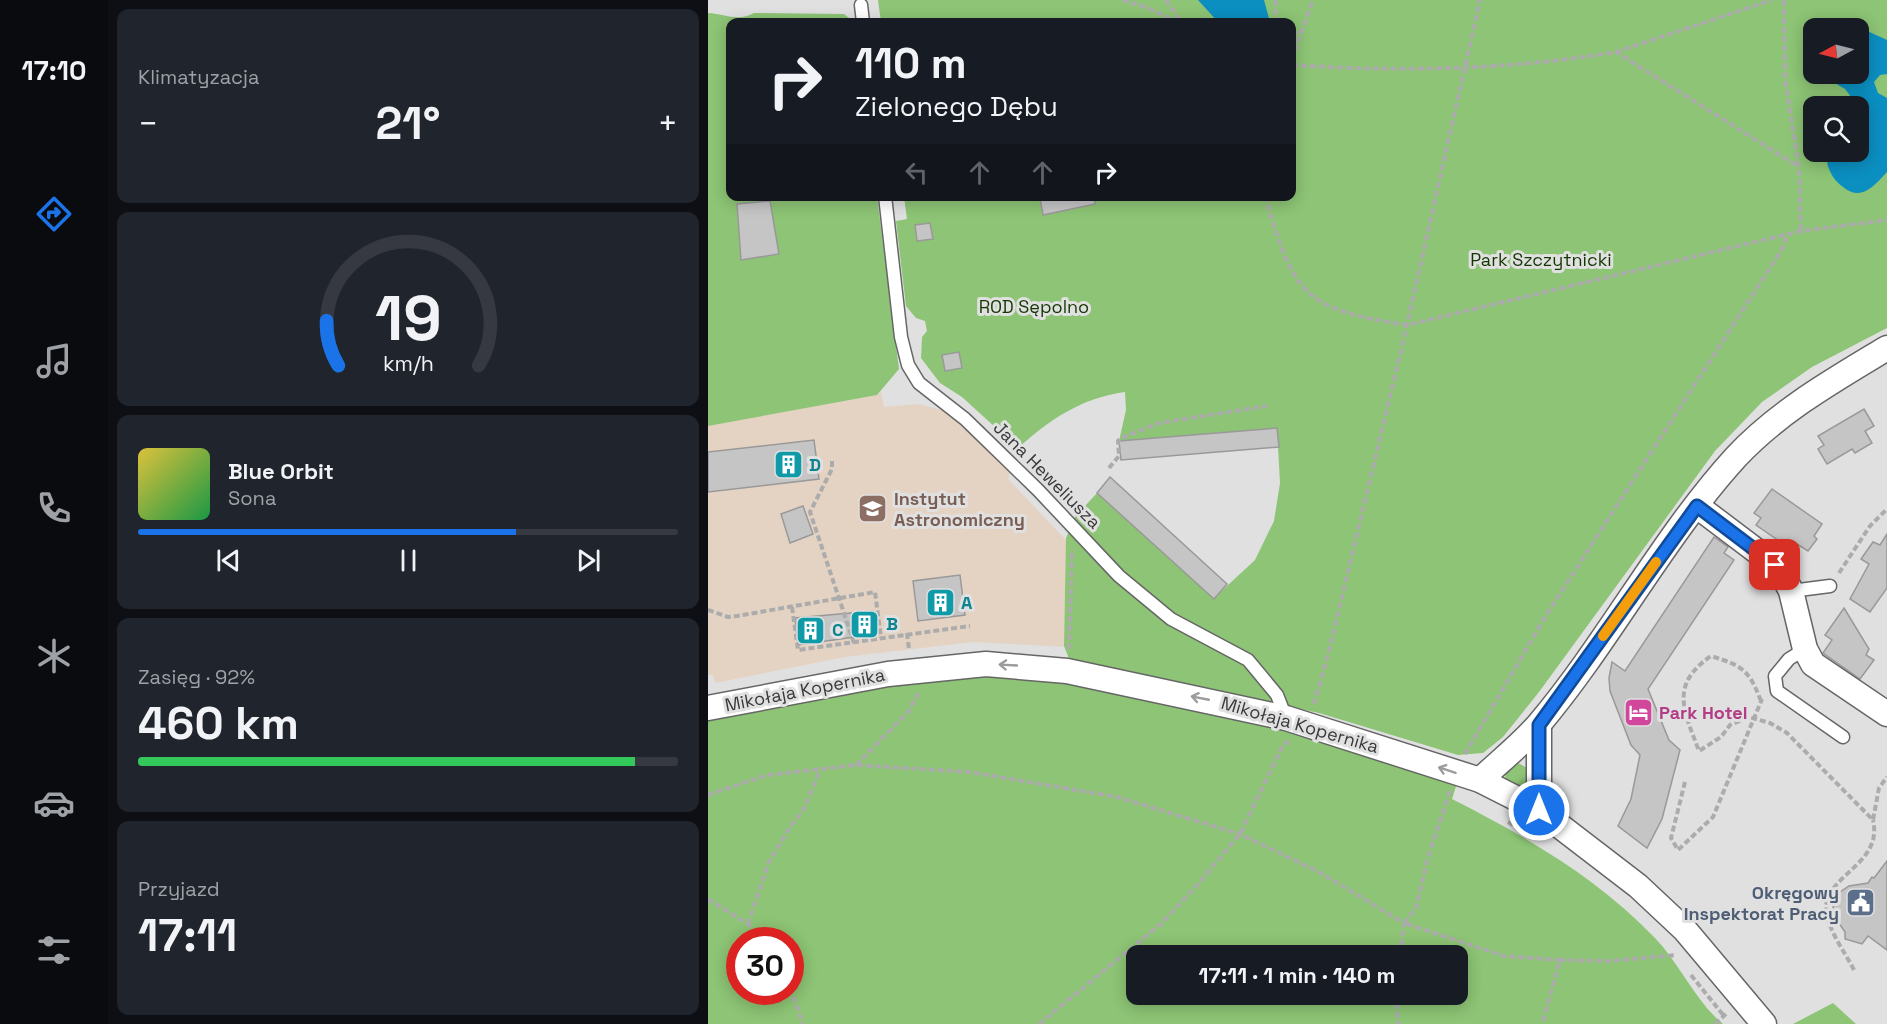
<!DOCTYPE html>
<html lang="pl">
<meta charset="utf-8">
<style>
body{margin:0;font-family:"Space Grotesk",sans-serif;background:#20242c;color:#f1f3f6;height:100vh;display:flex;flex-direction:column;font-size:22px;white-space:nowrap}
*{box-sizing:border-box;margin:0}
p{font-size:20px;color:#9ea1a6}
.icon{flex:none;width:33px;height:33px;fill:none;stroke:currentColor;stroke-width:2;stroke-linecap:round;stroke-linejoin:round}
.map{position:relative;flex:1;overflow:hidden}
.side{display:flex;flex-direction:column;gap:9px;padding:9px;background:#0d0f14;width:600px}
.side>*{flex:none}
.top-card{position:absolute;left:18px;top:18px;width:570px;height:183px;border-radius:12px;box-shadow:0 3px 15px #0003;background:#171b24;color:#f1f3f6;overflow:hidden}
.needle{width:39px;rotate:263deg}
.controls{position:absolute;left:1095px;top:18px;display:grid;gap:12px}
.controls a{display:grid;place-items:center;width:66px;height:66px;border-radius:12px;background:#171b24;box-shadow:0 3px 15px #0003;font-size:30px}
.speed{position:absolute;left:18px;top:927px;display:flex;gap:12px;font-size:30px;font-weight:700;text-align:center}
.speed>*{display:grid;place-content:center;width:78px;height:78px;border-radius:50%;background:#171b24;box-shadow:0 3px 15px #0003;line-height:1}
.speed .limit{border:9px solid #d22;background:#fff;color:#111}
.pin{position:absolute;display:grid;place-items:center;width:51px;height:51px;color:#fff;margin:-26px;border-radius:12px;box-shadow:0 3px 9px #0006}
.me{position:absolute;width:66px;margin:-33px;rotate:0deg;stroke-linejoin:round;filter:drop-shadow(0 0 4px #0008)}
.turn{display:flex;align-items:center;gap:21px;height:126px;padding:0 30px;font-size:27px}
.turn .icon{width:78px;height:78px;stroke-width:2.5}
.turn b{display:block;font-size:42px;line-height:51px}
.lanes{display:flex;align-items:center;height:57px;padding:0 30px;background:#0003;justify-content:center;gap:30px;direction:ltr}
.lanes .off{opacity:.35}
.big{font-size:45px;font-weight:700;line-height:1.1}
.side .widget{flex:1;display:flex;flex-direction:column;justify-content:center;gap:9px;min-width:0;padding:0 21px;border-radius:12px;background:#20242c}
.side .dial{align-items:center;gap:0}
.dial svg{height:156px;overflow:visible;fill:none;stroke:#363941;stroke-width:7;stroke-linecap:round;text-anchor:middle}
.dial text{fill:#f1f3f6;stroke:none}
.song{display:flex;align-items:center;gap:18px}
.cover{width:72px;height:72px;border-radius:9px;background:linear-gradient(135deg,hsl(50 70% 55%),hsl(140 70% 35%))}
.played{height:6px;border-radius:3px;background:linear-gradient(90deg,#1a73e8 70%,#363941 70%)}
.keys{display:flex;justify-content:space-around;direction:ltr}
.heat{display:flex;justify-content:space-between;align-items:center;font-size:33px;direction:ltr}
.charge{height:9px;border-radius:4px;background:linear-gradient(90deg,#34c759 92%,#363941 0)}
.trip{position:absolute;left:418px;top:945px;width:342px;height:60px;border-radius:12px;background:#171b24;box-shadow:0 3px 15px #0003;font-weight:700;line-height:60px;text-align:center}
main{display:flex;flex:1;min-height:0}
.menu{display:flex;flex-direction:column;width:108px;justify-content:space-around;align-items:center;background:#090b0e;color:#9ea1a6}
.menu .icon{width:42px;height:42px}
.menu .current{color:#1a73e8}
.menu b{font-size:27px;color:#f1f3f6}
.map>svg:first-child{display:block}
.education{fill:#e4d3c2}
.green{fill:#8dc475;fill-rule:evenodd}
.water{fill:#0b8fc1}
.building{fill:#c6c5c6;stroke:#9a9999;stroke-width:1.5}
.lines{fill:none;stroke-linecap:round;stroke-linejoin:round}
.service-casing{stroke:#666667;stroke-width:15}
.minor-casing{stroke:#666667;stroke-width:27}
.path{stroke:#acacac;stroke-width:4;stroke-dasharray:6 3;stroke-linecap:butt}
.service{stroke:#fff;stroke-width:12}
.minor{stroke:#fff;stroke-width:24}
.oneway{stroke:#9c9c9c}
.route-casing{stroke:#114b97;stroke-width:15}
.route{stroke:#1a73e8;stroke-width:10}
.slow{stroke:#f59e0b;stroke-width:10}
.labels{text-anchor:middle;stroke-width:6;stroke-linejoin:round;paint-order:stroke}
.park-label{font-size:18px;fill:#133700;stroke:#e0e0e1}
.culture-label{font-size:18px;font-weight:bold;fill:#0d838f;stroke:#e0e0e1;text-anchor:start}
.street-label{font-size:18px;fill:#393939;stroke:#e0e0e1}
.education-label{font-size:18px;font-weight:bold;fill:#785e54;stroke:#e0e0e1;text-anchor:start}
.hotel-label{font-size:18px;font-weight:bold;fill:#b23c85;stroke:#e0e0e1;text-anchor:start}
.service-label{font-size:18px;font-weight:bold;fill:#4e5e75;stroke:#e0e0e1;text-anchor:end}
</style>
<main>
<nav class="menu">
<b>17:10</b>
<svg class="icon current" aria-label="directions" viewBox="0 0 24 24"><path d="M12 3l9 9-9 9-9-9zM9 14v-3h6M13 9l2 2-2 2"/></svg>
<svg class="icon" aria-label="music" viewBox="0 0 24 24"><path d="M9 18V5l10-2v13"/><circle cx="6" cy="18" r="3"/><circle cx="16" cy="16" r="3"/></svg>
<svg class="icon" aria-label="phone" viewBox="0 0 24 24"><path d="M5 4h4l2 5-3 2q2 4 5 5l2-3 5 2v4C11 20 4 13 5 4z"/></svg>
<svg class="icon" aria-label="climate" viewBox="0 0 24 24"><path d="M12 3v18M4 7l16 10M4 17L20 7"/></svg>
<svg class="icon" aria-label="car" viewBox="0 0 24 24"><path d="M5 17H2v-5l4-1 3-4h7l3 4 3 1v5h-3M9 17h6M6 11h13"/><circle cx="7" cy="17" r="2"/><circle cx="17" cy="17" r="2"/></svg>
<svg class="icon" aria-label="filters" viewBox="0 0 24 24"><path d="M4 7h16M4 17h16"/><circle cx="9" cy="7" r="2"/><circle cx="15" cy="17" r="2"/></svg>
</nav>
<section class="side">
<div class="widget"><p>Klimatyzacja</p>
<div class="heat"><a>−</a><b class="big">21°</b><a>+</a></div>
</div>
<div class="widget dial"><svg viewBox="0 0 100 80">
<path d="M14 69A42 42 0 1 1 86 69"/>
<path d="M14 69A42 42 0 0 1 8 46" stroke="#1a73e8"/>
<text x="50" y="56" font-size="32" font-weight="700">19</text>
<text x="50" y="72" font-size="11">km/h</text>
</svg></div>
<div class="widget">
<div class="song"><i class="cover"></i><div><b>Blue Orbit</b><p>Sona</p></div></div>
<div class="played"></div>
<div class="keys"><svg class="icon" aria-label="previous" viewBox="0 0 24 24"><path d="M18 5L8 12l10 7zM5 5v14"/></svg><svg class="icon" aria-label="pause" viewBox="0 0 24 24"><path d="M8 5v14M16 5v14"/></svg><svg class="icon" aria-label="next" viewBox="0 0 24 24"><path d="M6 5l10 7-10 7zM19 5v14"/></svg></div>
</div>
<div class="widget"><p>Zasięg · 92%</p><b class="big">460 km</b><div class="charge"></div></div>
<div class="widget"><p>Przyjazd</p><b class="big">17:11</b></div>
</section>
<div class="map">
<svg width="1179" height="1024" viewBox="0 0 1179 1024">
<rect width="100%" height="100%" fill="#e0e0e1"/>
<polygon class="education" points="173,391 176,407 211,404 233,410 254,424 281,447 302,472 300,479 358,540 356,647 265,642 137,657 7,683 5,675 0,675 0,425 169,395"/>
<g class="green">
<path d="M170,0H1179V328L1104,367L1054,402L1007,451L831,692L795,737L775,753L750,755L611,713L362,661L356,646L358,538L367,517L389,493L506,598L547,560L566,521L572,483L569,428L411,441L418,410L417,392C373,398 343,419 310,448L254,397L232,383L213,358L214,337L219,331L217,321L208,318L198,306L188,221L199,219L196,197L584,196V22H173ZM1106,28H1150V74H1106ZM1106,106H1150V152H1106Z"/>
<path d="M0,13C17,14 30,22 46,13L136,14L146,22H22V196L169,197L191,369L169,395L0,426Z"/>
<path d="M285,673L385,684L528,716L750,780L744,799C817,836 890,878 947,938C972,964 987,1001 1015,1024H0V721L198,681ZM32,940H82V992H32ZM429,956H750V994H429Z"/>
<path d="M810,763L823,770L822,785L815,790L797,779C798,770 800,766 810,763Z"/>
<polygon points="1125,1003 1148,1024 1085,1024"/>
</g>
<g class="water">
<polygon points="490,0 556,0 562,22 510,22"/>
<path d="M1135,24L1146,25L1179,40V74L1172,75L1166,82L1170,93L1179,98V172C1166,186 1153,202 1135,187C1127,181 1122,174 1119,163L1126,152H1150V106L1137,89L1111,74H1150V28H1120Z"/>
</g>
<g class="building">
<polygon points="341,196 386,196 387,204 335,215 332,198"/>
<polygon points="62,201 71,254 33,260 29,204"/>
<polygon points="222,223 225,239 209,241 207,225"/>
<polygon points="251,352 254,368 237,371 234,355"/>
<polygon points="1156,409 1166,426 1157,431 1164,443 1147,453 1144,449 1119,464 1110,449 1116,445 1110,436"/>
<polygon points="569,428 571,447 413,460 411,441"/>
<polygon points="106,440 111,479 0,492 0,452"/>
<polygon points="402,477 519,584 506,599 389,493"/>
<polygon points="1064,489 1114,524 1106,536 1109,539 1100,551 1089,544 1084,550 1048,525 1053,518 1046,513"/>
<polygon points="95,506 105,534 82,543 73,514"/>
<polygon points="1179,534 1179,588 1162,612 1142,599 1161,564 1153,559 1165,542 1172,545"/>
<polygon points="1006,537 1020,547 1016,553 1026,560 940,689 961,740 972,750 954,819 939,848 910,826 923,799 932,755 923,745 902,691 901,678 904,662 917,671"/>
<polygon points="252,575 257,615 210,621 205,581"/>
<polygon points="1136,608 1161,649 1158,655 1166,660 1152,679 1115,653 1124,640 1117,635"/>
<polygon points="165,611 168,634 90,645 87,618"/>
<polygon points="1179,861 1179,950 1160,936 1154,944 1137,939 1137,932 1126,916 1125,907 1132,892 1141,886 1160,883 1164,877 1166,878"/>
</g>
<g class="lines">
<defs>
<g id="service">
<polyline points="153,5 155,22"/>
<polyline points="177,196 193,337 200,365 211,383 257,419 330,490 411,576 463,619 540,660 569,695 578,718"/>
<polyline points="1083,591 1122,586"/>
<polyline points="1097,649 1081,659 1067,676 1069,691 1135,737"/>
</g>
<g id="minor">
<polyline points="989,506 1071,568 1083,591 1097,649 1105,664 1179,714"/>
<polyline points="0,708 180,674 278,664 359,671 578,718 772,780 831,810 930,886 977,930 1056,1024"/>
<polyline points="831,725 831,810"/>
<path d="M772,780C791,762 814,744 831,724C901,641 955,537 1028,457C1071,411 1126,380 1179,348"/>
</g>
</defs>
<use href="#service" class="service-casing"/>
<use href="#minor" class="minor-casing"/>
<g class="path">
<polyline points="415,0 440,8 469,22"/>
<polyline points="458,0 473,22"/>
<polyline points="568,0 567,15 572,22"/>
<polyline points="1076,0 1077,79 1091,167 1093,231"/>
<polyline points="584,32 593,34"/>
<polyline points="908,52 1064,0"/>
<polyline points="584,59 605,0"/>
<path d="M584,65C691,72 802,70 908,52L1091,167"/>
<polyline points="221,196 232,199 257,196"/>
<path d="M557,196C586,296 596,309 699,325L1093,231L1179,220"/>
<polyline points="124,461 124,469 102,512 146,643"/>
<polyline points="401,468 411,456 410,441 413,438 451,423 559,406"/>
<polyline points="1131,573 1162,526 1179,509"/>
<polyline points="84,607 90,650 262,626"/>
<polyline points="0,610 20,617 29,616 167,592 173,638"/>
<polyline points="199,633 201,649"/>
<polyline points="361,649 364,549"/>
<path d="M1053,701C1041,670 1035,666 1003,656C961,685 976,711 991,751L1013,737L1022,725L1041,717L1062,723L1079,733L1165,820L1171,788L1179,777"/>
<polyline points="606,704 621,651 699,325 772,0"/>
<polyline points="757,754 837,617 1076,246 1079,234"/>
<polyline points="148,765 200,712 211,692"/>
<polyline points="977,782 963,838 970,850 1005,817 1054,699"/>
<polyline points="742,791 720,857 708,908 696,923 796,956 852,960 834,1024"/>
<polyline points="0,795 59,775 148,765 262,772 409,797 532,834 611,872 696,923 692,956"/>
<polyline points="800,822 827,838"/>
<polyline points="0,899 40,924 54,940"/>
<polyline points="40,924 60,864 82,827 95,811 112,770"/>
<polyline points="852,960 901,961 968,955"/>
<path d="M1146,970C1137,952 1117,926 1118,906C1121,874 1175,863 1165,820"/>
<polyline points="983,975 1016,1016"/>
<polyline points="82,988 95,1024"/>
<polyline points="688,994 690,1024"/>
<polyline points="331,1024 454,923 490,884 532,834 574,747 581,741"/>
<polyline points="1007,1024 1018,1014"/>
</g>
<use href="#service" class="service"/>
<use href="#minor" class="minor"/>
</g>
<defs><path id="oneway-shaft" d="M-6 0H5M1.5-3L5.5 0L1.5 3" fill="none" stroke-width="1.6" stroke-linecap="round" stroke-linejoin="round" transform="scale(1.5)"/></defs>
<g class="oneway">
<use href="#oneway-shaft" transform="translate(300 665) rotate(-177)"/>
<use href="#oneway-shaft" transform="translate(492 698) rotate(-169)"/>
<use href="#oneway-shaft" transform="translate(739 770) rotate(-162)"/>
</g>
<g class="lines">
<defs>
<polyline id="route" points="831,810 831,725 989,506 1067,565"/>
</defs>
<use href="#route" class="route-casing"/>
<use href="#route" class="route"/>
<polyline class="slow" points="895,636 948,562"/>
</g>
<defs>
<symbol id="building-square" viewBox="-11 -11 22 22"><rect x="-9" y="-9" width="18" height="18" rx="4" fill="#0f9aa8" stroke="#e0e0e1"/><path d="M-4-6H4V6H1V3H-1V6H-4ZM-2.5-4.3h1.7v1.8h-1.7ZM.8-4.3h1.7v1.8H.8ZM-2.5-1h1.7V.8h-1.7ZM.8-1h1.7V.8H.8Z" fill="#fff"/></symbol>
<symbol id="university-square" viewBox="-11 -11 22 22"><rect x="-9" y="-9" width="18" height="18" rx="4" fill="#8d6e63" stroke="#e0e0e1"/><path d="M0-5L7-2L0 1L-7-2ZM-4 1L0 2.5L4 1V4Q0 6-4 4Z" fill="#fff"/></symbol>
<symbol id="hotel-square" viewBox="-11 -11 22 22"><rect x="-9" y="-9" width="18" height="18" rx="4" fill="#d1479c" stroke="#e0e0e1"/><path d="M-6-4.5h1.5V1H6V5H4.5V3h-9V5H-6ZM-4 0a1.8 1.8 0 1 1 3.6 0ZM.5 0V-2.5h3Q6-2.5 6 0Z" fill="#fff"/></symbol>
<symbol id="civic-square" viewBox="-11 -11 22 22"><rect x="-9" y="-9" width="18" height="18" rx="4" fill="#5c6f8a" stroke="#e0e0e1"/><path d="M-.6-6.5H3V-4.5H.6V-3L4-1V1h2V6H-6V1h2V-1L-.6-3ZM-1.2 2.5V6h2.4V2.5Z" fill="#fff"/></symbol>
</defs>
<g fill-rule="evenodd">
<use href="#building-square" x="64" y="448" width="33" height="33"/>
<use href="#university-square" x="148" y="492" width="33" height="33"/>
<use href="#building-square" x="216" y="586" width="33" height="33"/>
<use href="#building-square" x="140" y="608" width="33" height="33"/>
<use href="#building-square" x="86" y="614" width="33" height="33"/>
<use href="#hotel-square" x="914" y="696" width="33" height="33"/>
<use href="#civic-square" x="1136" y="886" width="33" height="33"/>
</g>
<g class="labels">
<g class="park-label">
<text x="833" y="266">Park Szczytnicki</text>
<text x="326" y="313">ROD Sępolno</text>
</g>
<g class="culture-label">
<text x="101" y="471">D</text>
<text x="253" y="609">A</text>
<text x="178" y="630">B</text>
<text x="124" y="636">C</text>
</g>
<g class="street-label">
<text transform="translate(339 475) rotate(45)" y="6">Jana Heweliusza</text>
<text transform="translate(97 690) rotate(-11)" y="6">Mikołaja Kopernika</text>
<text transform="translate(592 725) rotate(16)" y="6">Mikołaja Kopernika</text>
</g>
<g class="education-label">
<text x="186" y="505">Instytut<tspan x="186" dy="21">Astronomiczny</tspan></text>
</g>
<g class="hotel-label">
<text x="951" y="719">Park Hotel</text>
</g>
<g class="service-label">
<text x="1131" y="899">Okręgowy<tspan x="1131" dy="21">Inspektorat Pracy</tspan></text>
</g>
</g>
</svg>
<div class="controls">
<a><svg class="needle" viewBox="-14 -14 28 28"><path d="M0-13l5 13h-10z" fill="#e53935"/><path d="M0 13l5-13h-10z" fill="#9ea1a6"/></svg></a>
<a><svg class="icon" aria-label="search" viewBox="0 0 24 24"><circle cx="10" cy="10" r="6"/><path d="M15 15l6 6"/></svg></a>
</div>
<div class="speed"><div class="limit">30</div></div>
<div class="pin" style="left:1067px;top:565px;background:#d93025"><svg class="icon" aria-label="arrive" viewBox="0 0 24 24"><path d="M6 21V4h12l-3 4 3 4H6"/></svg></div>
<svg class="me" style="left:831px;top:810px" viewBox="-20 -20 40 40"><circle r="17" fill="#1a73e8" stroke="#fff" stroke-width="3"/><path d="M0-11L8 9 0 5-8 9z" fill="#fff"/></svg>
<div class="trip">17:11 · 1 min · 140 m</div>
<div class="top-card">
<div class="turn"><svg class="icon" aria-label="right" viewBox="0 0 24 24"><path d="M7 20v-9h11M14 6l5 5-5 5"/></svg><div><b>110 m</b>Zielonego Dębu</div></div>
<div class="lanes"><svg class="icon off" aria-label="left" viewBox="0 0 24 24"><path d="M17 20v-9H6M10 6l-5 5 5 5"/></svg><svg class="icon off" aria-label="ahead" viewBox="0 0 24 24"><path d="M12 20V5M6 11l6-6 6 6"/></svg><svg class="icon off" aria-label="ahead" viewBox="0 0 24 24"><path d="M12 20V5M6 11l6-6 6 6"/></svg><svg class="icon" aria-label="right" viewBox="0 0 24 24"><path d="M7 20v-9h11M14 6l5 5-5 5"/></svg></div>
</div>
</div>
</main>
